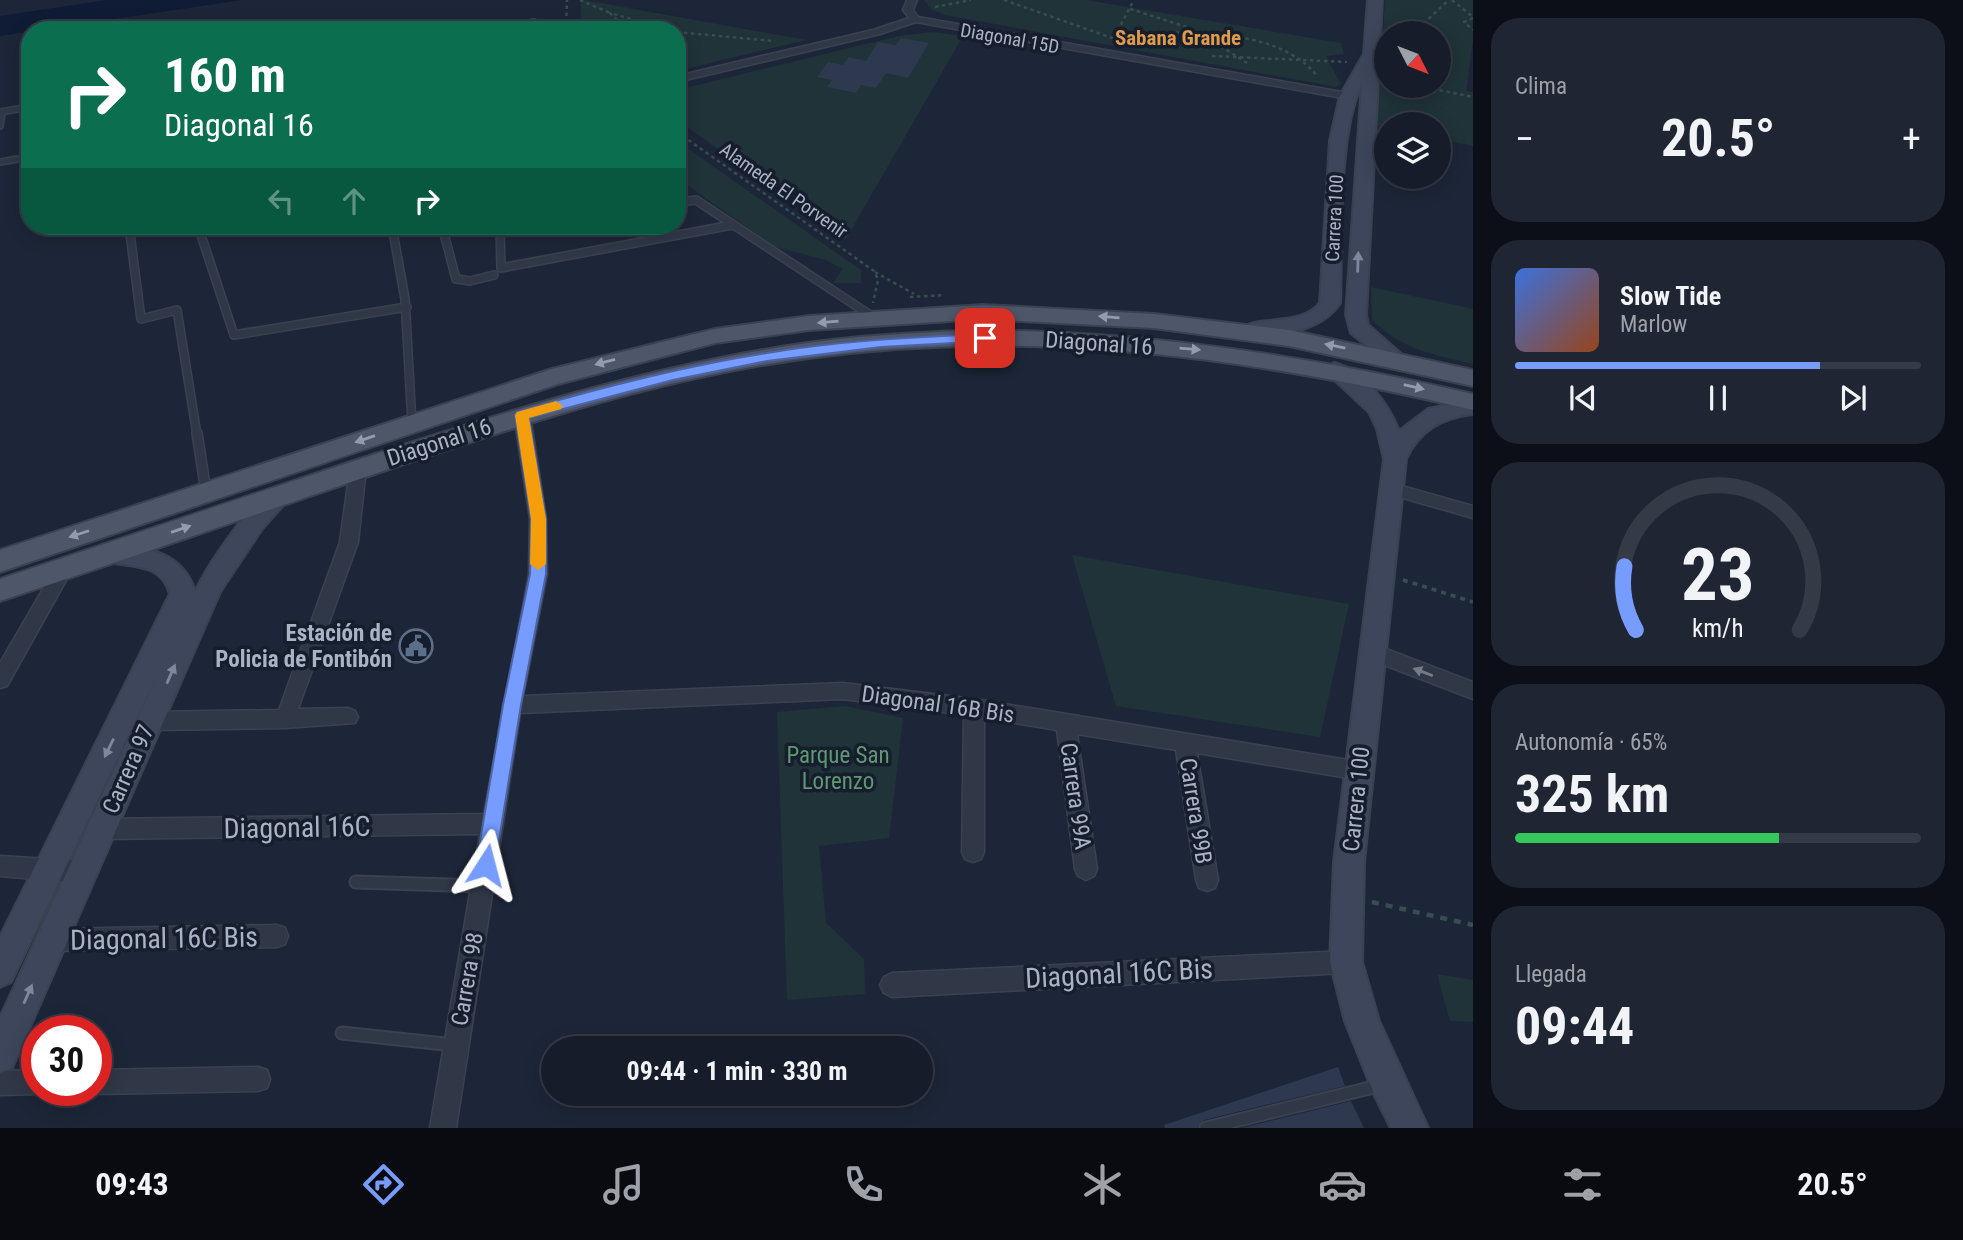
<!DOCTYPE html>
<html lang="es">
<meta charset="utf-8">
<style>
body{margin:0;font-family:"Roboto Condensed",sans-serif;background:#1f2532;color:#f1f3f6;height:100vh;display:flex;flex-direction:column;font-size:26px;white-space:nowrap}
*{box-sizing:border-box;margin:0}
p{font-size:23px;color:#9ea1a8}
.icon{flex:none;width:38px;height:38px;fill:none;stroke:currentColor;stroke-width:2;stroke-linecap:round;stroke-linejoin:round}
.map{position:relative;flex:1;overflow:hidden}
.drawer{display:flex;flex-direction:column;gap:18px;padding:18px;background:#0c0f17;width:490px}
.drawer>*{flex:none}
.banner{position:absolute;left:21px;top:21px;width:665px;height:214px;border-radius:28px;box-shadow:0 4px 18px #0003,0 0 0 2px #353a47;background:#0b6e4f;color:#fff;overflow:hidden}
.needle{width:46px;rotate:132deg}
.buttons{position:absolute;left:1374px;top:21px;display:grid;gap:14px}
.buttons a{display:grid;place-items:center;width:77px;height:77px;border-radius:50%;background:#161c2a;box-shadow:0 4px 18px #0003,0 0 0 2px #353a47;font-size:35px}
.speed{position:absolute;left:21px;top:1015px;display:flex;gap:14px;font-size:35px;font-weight:700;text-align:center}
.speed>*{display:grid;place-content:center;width:91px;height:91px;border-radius:50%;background:#161c2a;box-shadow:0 4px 18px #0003,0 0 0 2px #353a47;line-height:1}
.speed .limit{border:10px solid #d22;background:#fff;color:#111}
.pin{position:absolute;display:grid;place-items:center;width:60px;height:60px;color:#fff;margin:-30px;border-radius:14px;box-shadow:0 4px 10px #0006}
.me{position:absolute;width:77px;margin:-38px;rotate:9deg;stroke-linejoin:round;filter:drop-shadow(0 0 5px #0008)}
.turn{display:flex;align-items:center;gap:24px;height:147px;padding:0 28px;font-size:32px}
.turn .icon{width:91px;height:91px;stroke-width:2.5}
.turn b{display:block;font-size:49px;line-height:60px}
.lanes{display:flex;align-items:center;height:66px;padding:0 28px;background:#0003;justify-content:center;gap:35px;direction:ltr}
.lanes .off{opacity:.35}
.big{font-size:52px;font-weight:700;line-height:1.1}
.drawer .tile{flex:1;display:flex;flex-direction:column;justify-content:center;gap:10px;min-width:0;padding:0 24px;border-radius:28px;background:#1f2532}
.drawer .dial{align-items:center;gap:0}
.dial svg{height:182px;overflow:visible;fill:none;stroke:#353a47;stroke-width:7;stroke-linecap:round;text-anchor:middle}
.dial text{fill:#f1f3f6;stroke:none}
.song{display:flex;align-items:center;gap:21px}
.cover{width:84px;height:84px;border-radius:10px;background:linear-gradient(135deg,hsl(220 70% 55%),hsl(20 70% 35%))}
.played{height:7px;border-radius:4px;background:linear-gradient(90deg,#769cff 75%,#353a47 75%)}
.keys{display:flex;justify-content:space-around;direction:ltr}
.heat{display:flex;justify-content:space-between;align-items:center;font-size:38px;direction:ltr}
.charge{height:10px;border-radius:5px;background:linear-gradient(90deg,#34c759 65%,#353a47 0)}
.trip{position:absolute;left:541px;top:1036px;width:392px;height:70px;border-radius:35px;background:#161c2a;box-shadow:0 4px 18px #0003,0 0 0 2px #353a47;font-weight:700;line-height:70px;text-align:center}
.tab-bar{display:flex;height:112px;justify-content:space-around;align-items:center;background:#090b11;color:#9ea1a8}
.tab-bar .icon{width:49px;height:49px}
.tab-bar .active{color:#769cff}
.tab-bar b{font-size:32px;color:#f1f3f6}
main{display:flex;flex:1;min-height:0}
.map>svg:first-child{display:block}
.green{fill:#1f3339;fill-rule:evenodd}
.water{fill:#101c35}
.building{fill:#2e394f}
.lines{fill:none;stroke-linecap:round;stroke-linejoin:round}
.lane-far3-casing{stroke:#3a4151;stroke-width:8}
.lane-far2-casing{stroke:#3a4151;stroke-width:10}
.lane-far1-casing{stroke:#3a4151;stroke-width:12}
.lane-casing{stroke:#3a4151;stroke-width:15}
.street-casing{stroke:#3a4151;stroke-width:3}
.secondary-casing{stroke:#3a4151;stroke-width:4}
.primary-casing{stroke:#3a4151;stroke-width:4}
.path-far2{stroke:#374d51;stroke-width:2.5;stroke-dasharray:3.5 3.5;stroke-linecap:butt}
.path-far1{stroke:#374d51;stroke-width:3.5;stroke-dasharray:5 5;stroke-linecap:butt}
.path{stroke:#374d51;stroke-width:4.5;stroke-dasharray:7 7;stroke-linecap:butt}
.lane-far3{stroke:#303848;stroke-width:5}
.lane-far2{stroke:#303848;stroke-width:7}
.lane-far1{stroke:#303848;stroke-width:9}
.lane{stroke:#303848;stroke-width:11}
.street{fill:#303848;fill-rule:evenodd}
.secondary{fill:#3e465c;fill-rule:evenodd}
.primary{fill:#4e5669;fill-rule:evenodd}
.oneway{fill:#7f879c}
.oneway2{fill:#939baf}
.oneway3{fill:#737b8d}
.route{fill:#769cff;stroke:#4d65a6;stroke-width:2}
.slow{fill:#f59e0b}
.labels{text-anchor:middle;stroke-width:7;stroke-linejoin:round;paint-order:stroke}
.far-street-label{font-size:19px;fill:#aab2c6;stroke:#161d2c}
.far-neighbourhood-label{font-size:21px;font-weight:bold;fill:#de9b4c;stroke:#161d2c}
.street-label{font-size:23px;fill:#aab2c6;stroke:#161d2c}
.poi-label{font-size:23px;font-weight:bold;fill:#aab2c6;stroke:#161d2c;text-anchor:end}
.park-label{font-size:23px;fill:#609873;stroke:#161d2c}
.near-street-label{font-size:28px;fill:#aab2c6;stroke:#161d2c}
</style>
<main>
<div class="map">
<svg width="1473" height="1128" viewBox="0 0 1473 1128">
<rect width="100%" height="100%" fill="#1d2638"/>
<g class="green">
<polygon points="581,0 590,1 806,40 677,71 677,30 581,30"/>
<polygon points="924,0 1086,0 1341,43 1344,54 1326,56 1341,84 1336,87 946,15 932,10"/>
<path d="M1385,0H1473V40L1466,91L1473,92V146L1439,139L1438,124L1377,126ZM1386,33H1438V86H1386Z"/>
<polygon points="932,32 963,36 846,239 677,120 677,90 899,36"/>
<polygon points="677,141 861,270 861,283 833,283 843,269 826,260 775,247 677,178"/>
<path d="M1371,287L1473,309V364C1432,354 1403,350 1372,320Z"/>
<polygon points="1072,555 1349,604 1320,737 1116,706"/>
<polygon points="845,706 903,718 889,838 819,846 826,923 864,959 865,994 787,1000 777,712"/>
<polygon points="1437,974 1473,980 1473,1022 1450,1021"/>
</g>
<polygon class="water" points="107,0 242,0 0,36 0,16"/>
<g class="building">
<polygon points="901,38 929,43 908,78 886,73 876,88 861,85 856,93 827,87 832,80 817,77 828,62 843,65 849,57 866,61 878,42 896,45"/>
<polygon points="1338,1067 1345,1086 1204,1120 1198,1128 1165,1128 1164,1125"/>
<polygon points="1351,1101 1364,1128 1241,1128"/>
</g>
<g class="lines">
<defs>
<g id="lane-far3">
<polyline points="490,30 534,22 535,30"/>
<polyline points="0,112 30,107"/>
<polyline points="0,126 2,112"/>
<polyline points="0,162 30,157"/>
</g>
<g id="lane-far2">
<polyline points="677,202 696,200 873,317"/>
<polyline points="129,226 141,319 177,310 197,435"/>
<polyline points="198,226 234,335 407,307"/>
<polyline points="392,226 405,299 412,423"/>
<polyline points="442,226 456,279 470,281 494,275"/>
<polyline points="505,226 500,231 501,268 732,225"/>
</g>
<polyline id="lane-far1" points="197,433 206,492"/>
<g id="lane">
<polyline points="356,882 481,886"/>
<polyline points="342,1033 454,1045"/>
<polyline points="1206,1128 1382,1085"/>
</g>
<g id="street">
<polygon points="907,0 917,0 913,10 918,17 1348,93 1354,96 1348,99 916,22 880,34 677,82 677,76 873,30 909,18 903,10"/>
<polygon points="522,410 530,415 546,519 547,574 523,696 843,683 974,699 1360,762 1367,764 1370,771 1367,778 1360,780 1197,753 1218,880 1215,888 1207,891 1199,888 1196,880 1176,750 1077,734 1097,869 1094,876 1086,880 1078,876 1075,869 1057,730 984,718 984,852 981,859 973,862 965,859 962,852 964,715 843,699 520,713 456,1128 430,1128 480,834 101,839 94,836 90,829 94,822 101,819 484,814 529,574 530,519 514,415"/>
<polygon points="358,463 366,469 358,542 298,709 348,708 355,711 358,717 355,723 285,728 150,730 143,727 140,721 143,715 150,712 279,710 340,542 350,469"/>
<polygon points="1391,483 1473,506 1473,518 1385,493 1383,489"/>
<polygon points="64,561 70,563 73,568 7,686 0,688 0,663 58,563"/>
<polygon points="1373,644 1473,682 1473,699 1366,658 1364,652 1366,646"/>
<polygon points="0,856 82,861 90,865 93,872 90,879 82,883 0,876"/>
<polygon points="277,925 285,928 288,936 285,944 277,947 52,951 44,948 41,940 44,932 52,929"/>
<polygon points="1346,951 1354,954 1357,962 1354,970 1346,973 892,997 884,993 880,985 884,977 892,973"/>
<polygon points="258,1067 267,1070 270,1079 267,1088 258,1091 96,1094 87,1090 96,1090 96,1070"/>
<polygon points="37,1070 37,1090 46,1091 37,1094 0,1095 0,1071"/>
</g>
<g id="secondary">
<path d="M1368,0H1382L1366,315L1368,325L1408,360L1398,367L1391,365L1351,333L1346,315L1362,84C1337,132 1342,245 1340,303C1320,333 1283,333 1250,337L1240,331C1253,313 1300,329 1320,303L1330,141L1340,96L1364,54Z"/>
<path d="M1334,363C1364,371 1388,403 1399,431L1428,409L1473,400V414C1442,417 1419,430 1406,459L1364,862L1362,962L1379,1021L1428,1128H1391L1375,1096L1345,1021L1330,962L1334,862L1384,459L1377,429L1369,412L1324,370Z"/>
<path d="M279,487L287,490L291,496L262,529L220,592L12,1068L0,1073V1018L159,671L11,982L0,987V937L170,594C161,560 127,568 100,560L97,553L100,546L109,544C147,547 183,552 195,592C207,567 253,495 279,487Z"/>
</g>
<g id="primary">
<polygon points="983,305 1154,314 1289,330 1473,370 1473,386 1289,346 1154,328 983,319 809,330 715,343 558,384 0,572 0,550 552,369 715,329 809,316"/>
<path d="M976,330C1147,332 1306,355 1473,394V410C1255,358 1032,327 809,358C665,377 526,423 389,469C260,513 130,558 0,601V579C119,539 238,499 357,460C504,412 653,365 807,343C863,335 919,333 976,330Z"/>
</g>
</defs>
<use href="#lane-far3" class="lane-far3-casing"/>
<use href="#lane-far2" class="lane-far2-casing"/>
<use href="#lane-far1" class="lane-far1-casing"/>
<use href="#lane" class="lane-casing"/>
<use href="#street" class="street-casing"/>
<use href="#secondary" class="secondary-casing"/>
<use href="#primary" class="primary-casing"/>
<g class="path-far2">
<polyline points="580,0 610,13"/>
<polyline points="1004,0 1115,39"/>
<polyline points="1452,0 1473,17"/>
<polyline points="935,7 971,0"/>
<polyline points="1130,9 1190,28"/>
<polyline points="1473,18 1464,22 1473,30"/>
<polyline points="566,30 567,0"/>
<polyline points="627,30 610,13 668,30"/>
<polyline points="1197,31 1247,63"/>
<polyline points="677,32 773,41"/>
<polyline points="1413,33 1449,0"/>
<polyline points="1114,37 1134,0"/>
<path d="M1113,38C1169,29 1278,25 1317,76"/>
<polyline points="1212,56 1347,62"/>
<polyline points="1419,86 1473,97"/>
<polyline points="677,132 874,271 878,280 873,303"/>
<polyline points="875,272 914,294"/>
<polyline points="910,297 945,295"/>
</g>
<polyline class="path-far1" points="1403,580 1473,602"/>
<polyline class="path" points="1372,902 1473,925"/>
<use href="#lane-far3" class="lane-far3"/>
<use href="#lane-far2" class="lane-far2"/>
<use href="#lane-far1" class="lane-far1"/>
<use href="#lane" class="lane"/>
<use href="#street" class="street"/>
<use href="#secondary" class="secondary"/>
<use href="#primary" class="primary"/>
</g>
<defs><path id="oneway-solid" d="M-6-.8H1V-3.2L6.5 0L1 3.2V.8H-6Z" transform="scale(1.75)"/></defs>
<g class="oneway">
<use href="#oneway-solid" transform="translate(1358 262) rotate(-88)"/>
<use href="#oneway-solid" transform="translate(171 674) rotate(-66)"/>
<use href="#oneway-solid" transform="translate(109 748) rotate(116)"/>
<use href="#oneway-solid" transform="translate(28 994) rotate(-66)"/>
</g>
<g class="oneway2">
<use href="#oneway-solid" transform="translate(1109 317) rotate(-175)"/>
<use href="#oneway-solid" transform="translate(828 322) rotate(175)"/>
<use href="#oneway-solid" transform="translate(1335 346) rotate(-169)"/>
<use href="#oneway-solid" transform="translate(1190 349) rotate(5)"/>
<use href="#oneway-solid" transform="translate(605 362) rotate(165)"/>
<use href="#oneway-solid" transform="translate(1414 387) rotate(13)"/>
<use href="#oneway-solid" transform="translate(365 439) rotate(161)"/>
<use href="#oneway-solid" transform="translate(181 529) rotate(-19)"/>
<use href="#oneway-solid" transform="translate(79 534) rotate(162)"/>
</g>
<use class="oneway3" href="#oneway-solid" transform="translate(1423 672) rotate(-159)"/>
<path class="route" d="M985,334L990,335V341L881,347L767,361L673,380L529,418L546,519V574L521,705L495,865L493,872L486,875L479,872L476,865L503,705L530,574L531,519L515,415L517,412C599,388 683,366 767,353C839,341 912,337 985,334Z"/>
<polygon class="slow" points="556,401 563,406 561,409 529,418 546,519 546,564 538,570 530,564 531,519 515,415 517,412"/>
<defs>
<symbol id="civic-ring" viewBox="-11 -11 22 22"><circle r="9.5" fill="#161d2c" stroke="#5c6f8a" stroke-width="1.5"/><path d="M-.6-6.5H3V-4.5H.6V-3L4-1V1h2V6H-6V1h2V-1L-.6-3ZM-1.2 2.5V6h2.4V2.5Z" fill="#5c6f8a"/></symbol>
</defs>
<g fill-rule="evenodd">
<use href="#civic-ring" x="397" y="627" width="38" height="38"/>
</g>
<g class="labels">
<g class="far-street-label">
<text transform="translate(1010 38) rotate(10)" y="7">Diagonal 15D</text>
<text transform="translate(784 190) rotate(35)" y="7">Alameda El Porvenir</text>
<text transform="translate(1334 218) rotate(-87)" y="7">Carrera 100</text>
</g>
<g class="far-neighbourhood-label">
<text x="1178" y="45">Sabana Grande</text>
</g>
<g class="street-label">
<text transform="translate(1099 343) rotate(4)" y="8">Diagonal 16</text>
<text transform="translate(439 442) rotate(-18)" y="8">Diagonal 16</text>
<text transform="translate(938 704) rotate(8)" y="8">Diagonal 16B Bis</text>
<text transform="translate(128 769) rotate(-66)" y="8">Carrera 97</text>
<text transform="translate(1076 796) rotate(82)" y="8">Carrera 99A</text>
<text transform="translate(1356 799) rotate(-84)" y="8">Carrera 100</text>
<text transform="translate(1196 811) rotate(81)" y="8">Carrera 99B</text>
<text transform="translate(467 979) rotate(-80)" y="8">Carrera 98</text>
</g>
<g class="poi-label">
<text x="392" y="641">Estación de<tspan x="392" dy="26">Policia de Fontibón</tspan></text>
</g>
<g class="park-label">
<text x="838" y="763">Parque San<tspan x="838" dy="26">Lorenzo</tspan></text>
</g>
<g class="near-street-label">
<text transform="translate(297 827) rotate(-1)" y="10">Diagonal 16C</text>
<text transform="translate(164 938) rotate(-1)" y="10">Diagonal 16C Bis</text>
<text transform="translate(1119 973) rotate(-3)" y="10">Diagonal 16C Bis</text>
</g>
</g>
</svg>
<div class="buttons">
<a><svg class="needle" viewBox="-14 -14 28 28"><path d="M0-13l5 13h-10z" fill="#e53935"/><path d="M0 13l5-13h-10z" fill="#9ea1a8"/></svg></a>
<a><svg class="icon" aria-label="layers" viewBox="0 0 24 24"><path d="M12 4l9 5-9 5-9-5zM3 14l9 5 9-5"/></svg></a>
</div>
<div class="speed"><div class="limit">30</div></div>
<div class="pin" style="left:985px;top:338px;background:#d93025"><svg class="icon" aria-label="arrive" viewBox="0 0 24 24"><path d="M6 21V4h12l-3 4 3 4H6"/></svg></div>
<svg class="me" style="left:486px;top:865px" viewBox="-20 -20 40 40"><path d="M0-17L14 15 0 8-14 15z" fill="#769cff" stroke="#fff" stroke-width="4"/></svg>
<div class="trip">09:44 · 1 min · 330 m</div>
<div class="banner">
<div class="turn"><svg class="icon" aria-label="right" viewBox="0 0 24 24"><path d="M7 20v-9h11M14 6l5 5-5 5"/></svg><div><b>160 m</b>Diagonal 16</div></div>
<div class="lanes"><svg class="icon off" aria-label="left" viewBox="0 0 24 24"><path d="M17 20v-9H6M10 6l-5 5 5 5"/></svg><svg class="icon off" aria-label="ahead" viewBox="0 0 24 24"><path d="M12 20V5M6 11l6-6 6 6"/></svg><svg class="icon" aria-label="right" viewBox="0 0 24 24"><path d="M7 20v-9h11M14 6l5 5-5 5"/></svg></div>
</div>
</div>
<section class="drawer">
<div class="tile"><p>Clima</p>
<div class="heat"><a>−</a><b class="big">20.5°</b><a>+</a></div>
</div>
<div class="tile">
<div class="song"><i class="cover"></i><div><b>Slow Tide</b><p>Marlow</p></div></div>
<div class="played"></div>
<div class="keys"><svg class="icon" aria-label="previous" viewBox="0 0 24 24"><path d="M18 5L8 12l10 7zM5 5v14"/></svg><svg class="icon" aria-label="pause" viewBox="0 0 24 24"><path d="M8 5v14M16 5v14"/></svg><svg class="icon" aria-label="next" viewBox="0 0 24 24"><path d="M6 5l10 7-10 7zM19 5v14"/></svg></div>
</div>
<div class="tile dial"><svg viewBox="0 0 100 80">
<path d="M14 69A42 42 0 1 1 86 69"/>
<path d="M14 69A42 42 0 0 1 9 41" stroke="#769cff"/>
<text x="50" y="56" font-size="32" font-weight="700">23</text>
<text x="50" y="72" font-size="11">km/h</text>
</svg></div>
<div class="tile"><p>Autonomía · 65%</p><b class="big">325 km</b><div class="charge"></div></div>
<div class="tile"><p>Llegada</p><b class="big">09:44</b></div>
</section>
</main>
<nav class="tab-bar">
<b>09:43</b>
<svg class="icon active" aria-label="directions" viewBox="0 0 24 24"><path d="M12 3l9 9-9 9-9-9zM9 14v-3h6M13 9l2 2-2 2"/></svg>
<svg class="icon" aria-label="music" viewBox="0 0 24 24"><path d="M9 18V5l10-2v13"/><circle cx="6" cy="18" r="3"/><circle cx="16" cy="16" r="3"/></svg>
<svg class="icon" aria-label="phone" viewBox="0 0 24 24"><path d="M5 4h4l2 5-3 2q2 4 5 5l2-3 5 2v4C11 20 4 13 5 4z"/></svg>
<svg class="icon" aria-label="climate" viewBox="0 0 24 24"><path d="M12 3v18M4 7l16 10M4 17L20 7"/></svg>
<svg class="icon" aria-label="car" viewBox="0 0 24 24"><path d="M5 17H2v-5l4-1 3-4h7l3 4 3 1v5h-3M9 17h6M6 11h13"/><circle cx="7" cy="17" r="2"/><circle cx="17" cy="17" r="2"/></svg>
<svg class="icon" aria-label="filters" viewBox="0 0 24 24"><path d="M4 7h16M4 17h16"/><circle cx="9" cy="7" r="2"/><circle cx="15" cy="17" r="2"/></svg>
<b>20.5°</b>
</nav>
